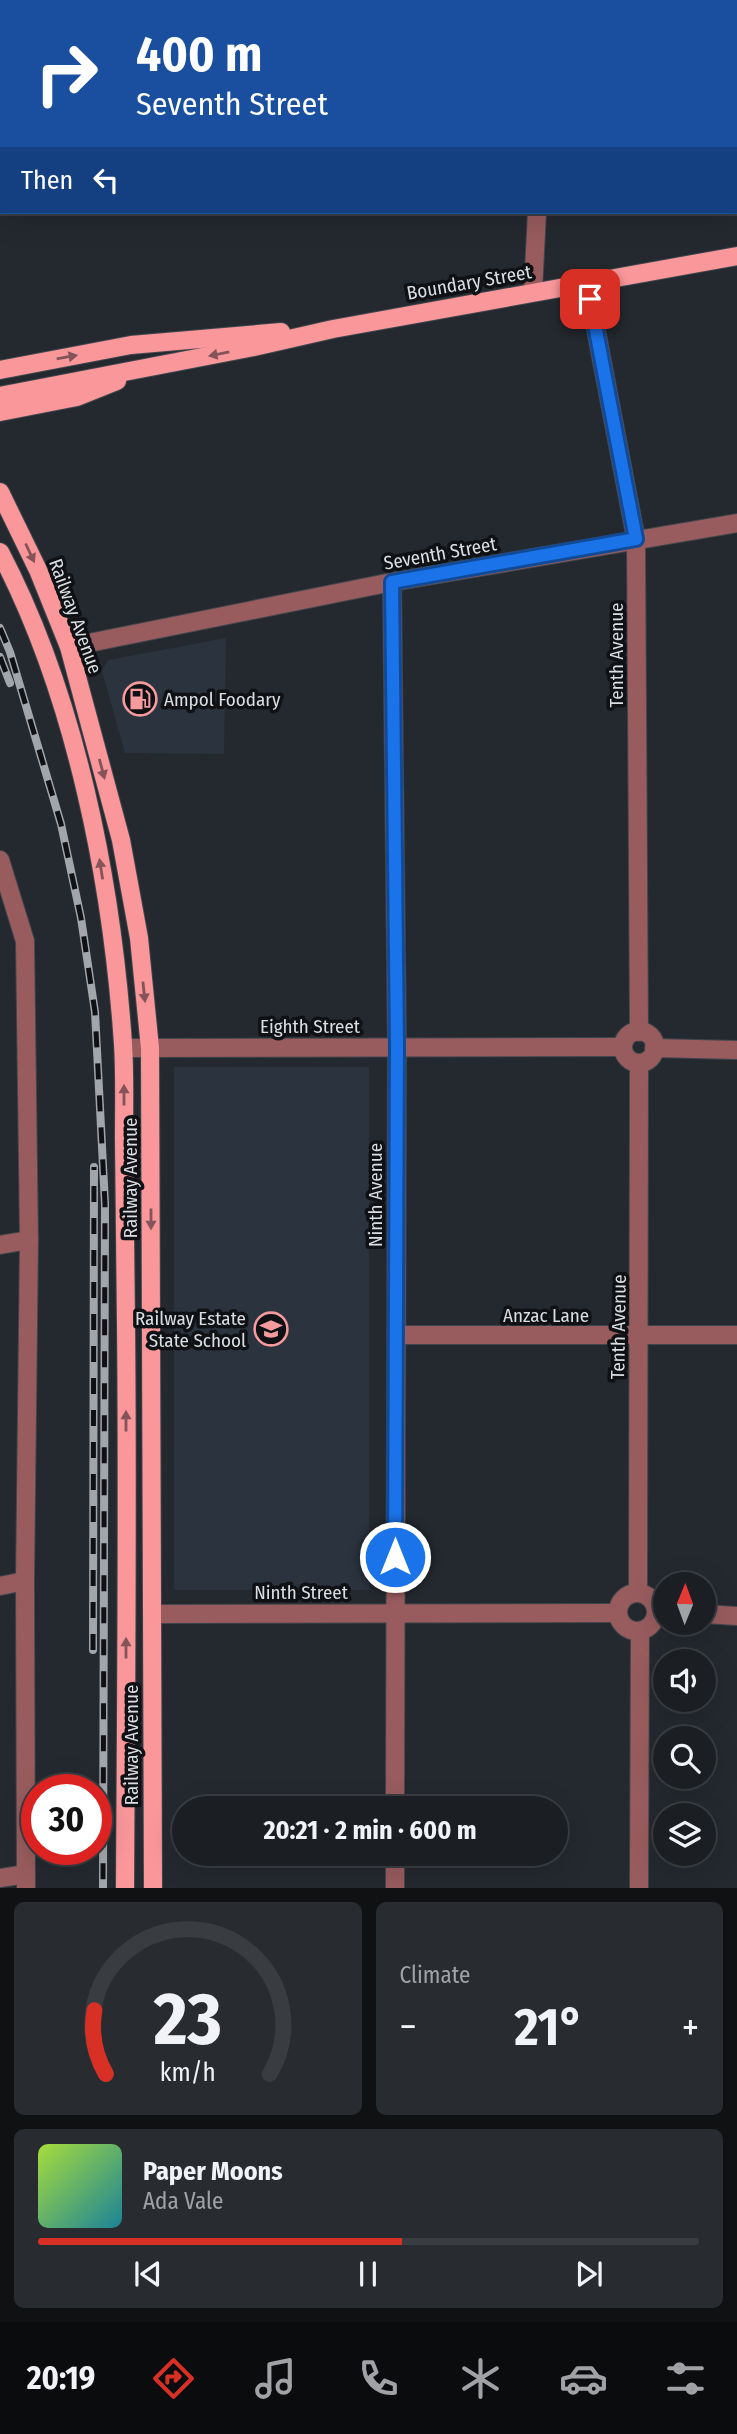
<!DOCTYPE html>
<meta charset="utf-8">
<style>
body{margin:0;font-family:"Fira Sans Condensed",sans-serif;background:#282c30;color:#f1f3f6;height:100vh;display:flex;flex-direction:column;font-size:26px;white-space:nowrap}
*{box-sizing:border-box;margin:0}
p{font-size:23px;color:#a0a2a6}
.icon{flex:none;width:38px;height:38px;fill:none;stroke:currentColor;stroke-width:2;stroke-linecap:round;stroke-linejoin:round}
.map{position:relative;height:1888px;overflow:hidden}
.side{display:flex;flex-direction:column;gap:14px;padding:14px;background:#0f1113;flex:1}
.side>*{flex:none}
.banner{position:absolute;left:0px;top:0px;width:738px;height:214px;box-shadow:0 7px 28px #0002,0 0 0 2px #393d41;background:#1a4fa0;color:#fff;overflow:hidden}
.needle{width:46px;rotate:1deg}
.controls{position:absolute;left:653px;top:1572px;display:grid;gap:14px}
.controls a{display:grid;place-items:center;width:63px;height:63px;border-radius:50%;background:#1b1f23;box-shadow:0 7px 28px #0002,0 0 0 2px #393d41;font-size:35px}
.speed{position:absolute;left:21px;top:1774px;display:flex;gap:14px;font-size:35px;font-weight:700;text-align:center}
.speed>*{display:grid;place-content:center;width:91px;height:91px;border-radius:50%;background:#1b1f23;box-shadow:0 7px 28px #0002,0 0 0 2px #393d41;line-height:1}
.speed .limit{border:10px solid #d22;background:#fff;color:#111}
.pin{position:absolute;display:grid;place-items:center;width:60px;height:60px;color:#fff;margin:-30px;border-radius:14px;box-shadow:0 4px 10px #0006}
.me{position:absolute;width:77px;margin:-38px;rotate:0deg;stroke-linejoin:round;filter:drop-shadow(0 0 5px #0008)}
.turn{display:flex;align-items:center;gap:24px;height:147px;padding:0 21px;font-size:32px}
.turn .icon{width:91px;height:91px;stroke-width:2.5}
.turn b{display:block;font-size:49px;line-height:60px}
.then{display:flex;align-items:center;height:66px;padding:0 21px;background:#0003;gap:14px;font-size:26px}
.big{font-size:52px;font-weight:700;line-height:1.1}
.side .widget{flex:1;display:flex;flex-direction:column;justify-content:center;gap:10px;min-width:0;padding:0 24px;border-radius:10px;background:#282c30}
.side .dial{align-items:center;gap:0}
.dial svg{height:182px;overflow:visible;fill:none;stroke:#393d41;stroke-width:7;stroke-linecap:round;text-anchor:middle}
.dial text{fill:#f1f3f6;stroke:none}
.song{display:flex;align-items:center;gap:21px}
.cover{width:84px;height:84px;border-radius:10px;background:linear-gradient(135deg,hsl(80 70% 55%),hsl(190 70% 35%))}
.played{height:7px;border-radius:4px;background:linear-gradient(90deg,#d93025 55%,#393d41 55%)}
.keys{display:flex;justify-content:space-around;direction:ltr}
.heat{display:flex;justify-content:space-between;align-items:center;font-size:38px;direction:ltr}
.side .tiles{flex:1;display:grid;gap:14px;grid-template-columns:1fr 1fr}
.widget:last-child{grid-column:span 2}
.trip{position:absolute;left:172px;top:1796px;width:396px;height:70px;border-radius:35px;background:#1b1f23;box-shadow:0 7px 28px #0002,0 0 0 2px #393d41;font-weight:700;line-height:70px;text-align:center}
.dock{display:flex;height:112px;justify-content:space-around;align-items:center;background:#0b0c0e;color:#a0a2a6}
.dock .icon{width:49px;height:49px}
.dock .active{color:#d93025}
.dock b{font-size:32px;color:#f1f3f6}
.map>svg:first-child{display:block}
.built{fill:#2a333e}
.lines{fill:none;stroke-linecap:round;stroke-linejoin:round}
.minor-casing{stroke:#41464c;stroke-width:20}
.major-casing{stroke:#41464c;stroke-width:20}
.minor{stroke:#985c5e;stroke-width:18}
.major{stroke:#f9979b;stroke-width:18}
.rail-casing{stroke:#a2a6ab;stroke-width:8}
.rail{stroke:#0f1114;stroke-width:5;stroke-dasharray:16;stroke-linecap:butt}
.oneway{fill:#845458}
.route-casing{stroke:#114b97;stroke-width:18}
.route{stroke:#1a73e8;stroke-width:12}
.labels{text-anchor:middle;stroke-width:7;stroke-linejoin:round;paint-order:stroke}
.street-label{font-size:19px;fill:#dadee2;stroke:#0f1114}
.poi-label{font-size:19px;fill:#dadee2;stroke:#0f1114;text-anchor:start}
</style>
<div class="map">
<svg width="737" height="1888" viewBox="0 0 737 1888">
<rect width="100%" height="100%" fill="#24292f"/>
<g class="built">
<polygon points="226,638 224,754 125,753 102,671 108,660"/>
<rect x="174" y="1067" width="195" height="523"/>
</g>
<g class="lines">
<defs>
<g id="minor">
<polyline points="0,123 2,121"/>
<polyline points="587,283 636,539 639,1032"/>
<polyline points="533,291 537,212"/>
<polyline points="392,582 397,1047 395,1808"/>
<polyline points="69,647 392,582 737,523"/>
<polyline points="0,860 25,941 29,1240 25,1581 26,1888"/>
<circle cx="639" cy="1047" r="16"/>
<polyline points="124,1048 623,1047"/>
<polyline points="654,1048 737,1050"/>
<polyline points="0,1245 29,1240"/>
<polyline points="396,1335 737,1335"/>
<polyline points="0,1586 25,1581"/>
<polyline points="638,1592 639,1063"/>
<circle cx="637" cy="1612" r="19"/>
<polyline points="152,1614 618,1613"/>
<polyline points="704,1614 737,1616"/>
<polyline points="395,1853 395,1888"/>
<polyline points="0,1878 26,1874"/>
<polyline points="639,1888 640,1631"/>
</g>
<g id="major">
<polyline points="0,370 131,345 281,332"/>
<polyline points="0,396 254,347 333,329 737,256"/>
<polyline points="0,412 77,397 117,381"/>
<polyline points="0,492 38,570 69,647 121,840 139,938 150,1048 153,1888"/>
<path d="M0,552C76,697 112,882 123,1044C125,1076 124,1108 124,1139C125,1201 125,1262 126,1323C128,1511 126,1700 125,1888"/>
</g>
</defs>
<use href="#minor" class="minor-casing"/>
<use href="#major" class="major-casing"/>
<use href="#minor" class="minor"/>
<use href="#major" class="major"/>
<defs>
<g id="rail">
<polyline points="0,628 10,652 61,824 81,918 95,1012 105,1204 103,1888"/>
<polyline points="0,657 10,683"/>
<polyline points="93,1650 94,1167"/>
</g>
</defs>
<use href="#rail" class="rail-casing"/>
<use href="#rail" class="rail"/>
</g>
<defs><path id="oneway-solid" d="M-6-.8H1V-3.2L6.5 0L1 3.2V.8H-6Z" transform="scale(1.75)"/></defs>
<g class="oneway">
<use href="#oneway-solid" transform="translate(219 354) rotate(169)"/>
<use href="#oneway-solid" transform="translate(67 357) rotate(-10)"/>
<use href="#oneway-solid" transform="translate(30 553) rotate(65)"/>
<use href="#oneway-solid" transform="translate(102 769) rotate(75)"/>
<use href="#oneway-solid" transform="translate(101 869) rotate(-99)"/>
<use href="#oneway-solid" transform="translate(144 992) rotate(84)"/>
<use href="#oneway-solid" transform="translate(124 1095) rotate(-90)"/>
<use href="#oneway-solid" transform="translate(151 1219) rotate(90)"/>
<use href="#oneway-solid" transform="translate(126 1421) rotate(-90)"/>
<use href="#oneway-solid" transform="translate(126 1648) rotate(-90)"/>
</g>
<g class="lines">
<defs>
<polyline id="route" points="395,1557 397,1047 392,582 636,539 590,299"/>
</defs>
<use href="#route" class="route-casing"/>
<use href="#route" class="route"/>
</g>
<defs>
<symbol id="fuel-ring" viewBox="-11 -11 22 22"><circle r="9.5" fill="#0f1114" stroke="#f59b9e" stroke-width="1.5"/><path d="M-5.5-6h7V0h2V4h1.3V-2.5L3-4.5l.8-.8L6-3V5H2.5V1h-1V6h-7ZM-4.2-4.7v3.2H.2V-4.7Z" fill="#f59b9e"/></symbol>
<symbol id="school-ring" viewBox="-11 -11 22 22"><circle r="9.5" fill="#0f1114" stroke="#f59b9e" stroke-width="1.5"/><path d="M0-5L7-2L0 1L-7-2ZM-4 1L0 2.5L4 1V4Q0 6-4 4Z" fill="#f59b9e"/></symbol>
</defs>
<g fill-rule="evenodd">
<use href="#fuel-ring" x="121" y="680" width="38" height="38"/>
<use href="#school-ring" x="252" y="1310" width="38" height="38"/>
</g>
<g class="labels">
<g class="street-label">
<text transform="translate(469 282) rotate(-10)" y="7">Boundary Street</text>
<text transform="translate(440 553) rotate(-10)" y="7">Seventh Street</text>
<text transform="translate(76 616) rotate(70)" y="7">Railway Avenue</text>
<text transform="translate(616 655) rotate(-90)" y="7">Tenth Avenue</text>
<text x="310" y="1033">Eighth Street</text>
<text transform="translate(130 1178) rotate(-90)" y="7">Railway Avenue</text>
<text transform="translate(375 1195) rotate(-90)" y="7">Ninth Avenue</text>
<text x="546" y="1322">Anzac Lane</text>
<text transform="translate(618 1327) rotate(-89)" y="7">Tenth Avenue</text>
<text x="301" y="1599">Ninth Street</text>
<text transform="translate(131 1745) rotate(-90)" y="7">Railway Avenue</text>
</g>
<g class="poi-label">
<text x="164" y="706">Ampol Foodary</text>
<text x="246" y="1325" text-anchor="end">Railway Estate<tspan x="246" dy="22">State School</tspan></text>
</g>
</g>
</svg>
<div class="controls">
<a><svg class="needle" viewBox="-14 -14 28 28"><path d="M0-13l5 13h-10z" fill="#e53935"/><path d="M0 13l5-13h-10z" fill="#a0a2a6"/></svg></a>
<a><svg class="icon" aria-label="sound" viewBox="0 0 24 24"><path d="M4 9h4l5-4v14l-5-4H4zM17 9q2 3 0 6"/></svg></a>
<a><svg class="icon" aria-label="search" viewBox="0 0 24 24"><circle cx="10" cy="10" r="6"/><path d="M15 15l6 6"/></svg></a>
<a><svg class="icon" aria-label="layers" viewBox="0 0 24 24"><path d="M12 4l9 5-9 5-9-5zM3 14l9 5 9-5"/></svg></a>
</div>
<div class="speed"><div class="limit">30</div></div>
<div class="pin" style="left:590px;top:299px;background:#d93025"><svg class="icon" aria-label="arrive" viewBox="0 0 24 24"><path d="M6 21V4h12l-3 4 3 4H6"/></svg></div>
<svg class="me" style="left:395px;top:1557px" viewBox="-20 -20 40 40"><circle r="17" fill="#1a73e8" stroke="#fff" stroke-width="3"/><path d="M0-11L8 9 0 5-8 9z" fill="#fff"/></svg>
<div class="trip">20:21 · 2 min · 600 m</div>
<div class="banner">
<div class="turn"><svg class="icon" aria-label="right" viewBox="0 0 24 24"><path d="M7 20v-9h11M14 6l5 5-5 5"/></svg><div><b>400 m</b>Seventh Street</div></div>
<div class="then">Then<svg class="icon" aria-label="left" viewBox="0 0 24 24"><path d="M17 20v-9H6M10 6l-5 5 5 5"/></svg></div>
</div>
</div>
<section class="side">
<div class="tiles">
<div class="widget dial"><svg viewBox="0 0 100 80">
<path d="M14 69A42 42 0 1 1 86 69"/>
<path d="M14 69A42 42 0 0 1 9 41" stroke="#d93025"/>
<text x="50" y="56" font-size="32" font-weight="700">23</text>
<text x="50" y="72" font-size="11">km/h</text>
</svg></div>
<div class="widget"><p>Climate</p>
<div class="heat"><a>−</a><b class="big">21°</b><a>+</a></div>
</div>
<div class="widget">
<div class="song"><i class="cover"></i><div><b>Paper Moons</b><p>Ada Vale</p></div></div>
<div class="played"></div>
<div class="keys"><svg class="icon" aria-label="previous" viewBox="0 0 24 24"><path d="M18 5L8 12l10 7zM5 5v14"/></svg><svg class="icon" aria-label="pause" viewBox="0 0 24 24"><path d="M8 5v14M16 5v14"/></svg><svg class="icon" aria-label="next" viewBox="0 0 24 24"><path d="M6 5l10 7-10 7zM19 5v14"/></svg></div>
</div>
</div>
</section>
<nav class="dock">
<b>20:19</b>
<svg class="icon active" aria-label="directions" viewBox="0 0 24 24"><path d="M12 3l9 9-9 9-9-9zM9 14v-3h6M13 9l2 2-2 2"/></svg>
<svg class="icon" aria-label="music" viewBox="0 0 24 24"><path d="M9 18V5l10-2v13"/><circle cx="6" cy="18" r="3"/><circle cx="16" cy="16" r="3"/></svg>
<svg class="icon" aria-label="phone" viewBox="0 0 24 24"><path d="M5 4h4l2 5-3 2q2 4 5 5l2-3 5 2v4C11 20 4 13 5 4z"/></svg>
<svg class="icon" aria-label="climate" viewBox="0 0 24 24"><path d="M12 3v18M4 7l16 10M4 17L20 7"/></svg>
<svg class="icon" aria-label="car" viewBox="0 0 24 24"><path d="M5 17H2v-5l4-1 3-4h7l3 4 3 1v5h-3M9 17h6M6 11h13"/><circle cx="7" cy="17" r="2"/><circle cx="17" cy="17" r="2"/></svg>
<svg class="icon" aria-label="filters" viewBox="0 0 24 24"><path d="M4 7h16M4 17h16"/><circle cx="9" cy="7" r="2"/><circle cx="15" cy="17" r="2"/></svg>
</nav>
